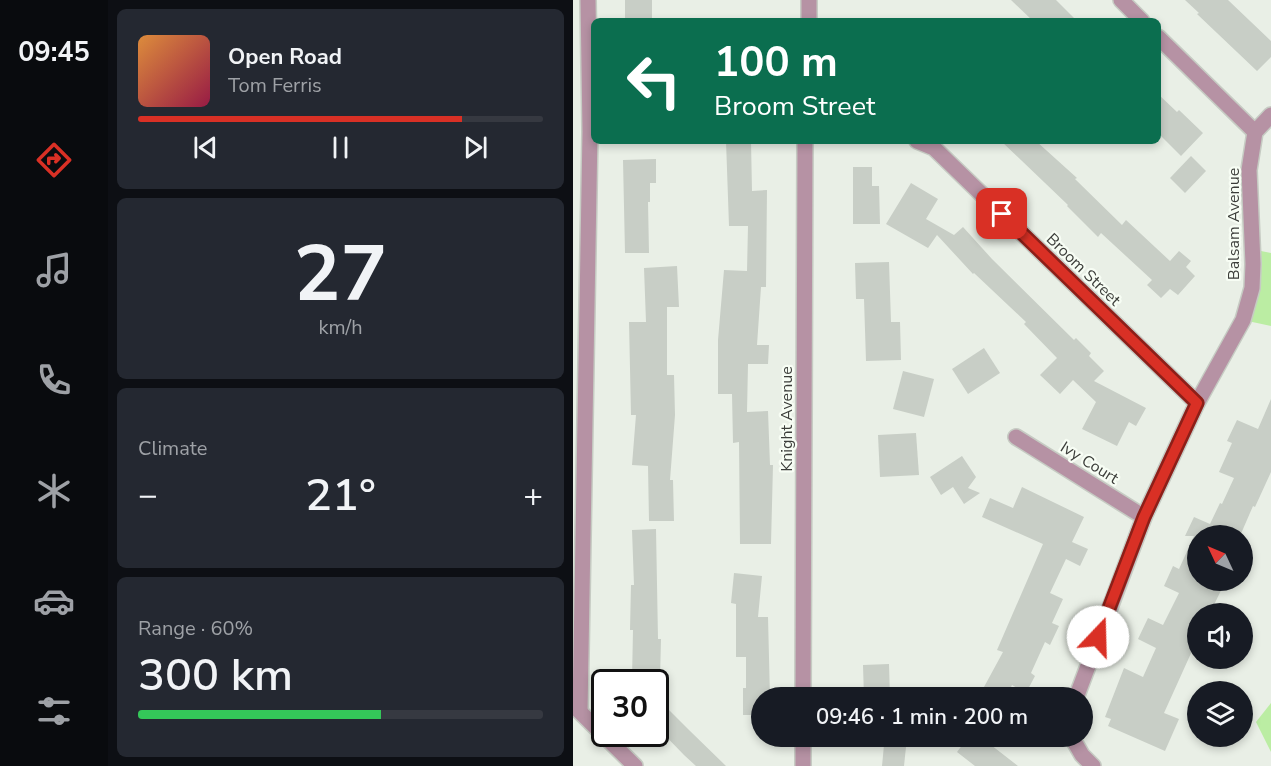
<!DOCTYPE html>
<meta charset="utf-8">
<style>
body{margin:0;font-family:"Nunito Sans",sans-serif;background:#242831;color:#f1f3f6;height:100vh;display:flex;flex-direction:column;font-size:22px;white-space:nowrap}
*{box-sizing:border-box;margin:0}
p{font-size:20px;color:#9ea1a6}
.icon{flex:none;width:33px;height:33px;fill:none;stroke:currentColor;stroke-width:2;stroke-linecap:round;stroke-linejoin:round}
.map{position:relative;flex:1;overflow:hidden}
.details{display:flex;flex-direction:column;gap:9px;padding:9px;background:#0d0f14;width:465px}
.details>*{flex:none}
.hud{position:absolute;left:18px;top:18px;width:570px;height:126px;border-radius:9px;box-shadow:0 3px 9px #0003;background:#0b6e4f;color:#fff;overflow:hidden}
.needle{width:39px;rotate:314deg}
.fabs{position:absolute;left:614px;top:525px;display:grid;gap:12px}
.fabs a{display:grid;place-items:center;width:66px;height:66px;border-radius:50%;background:#171b24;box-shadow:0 3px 9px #0003;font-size:30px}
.speed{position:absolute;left:18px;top:669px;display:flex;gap:12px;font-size:30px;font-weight:700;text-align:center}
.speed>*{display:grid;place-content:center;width:78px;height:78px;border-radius:50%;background:#171b24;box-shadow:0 3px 9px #0003;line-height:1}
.speed .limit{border:3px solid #111;border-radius:9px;background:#fff;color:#111}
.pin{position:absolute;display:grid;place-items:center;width:51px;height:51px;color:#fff;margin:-26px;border-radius:12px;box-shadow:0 3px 9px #0006}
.me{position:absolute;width:66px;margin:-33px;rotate:21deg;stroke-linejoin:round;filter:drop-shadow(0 0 4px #0008)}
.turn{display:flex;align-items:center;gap:21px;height:126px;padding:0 24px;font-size:27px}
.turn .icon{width:78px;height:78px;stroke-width:2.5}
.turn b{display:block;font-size:42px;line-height:51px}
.big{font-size:45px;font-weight:600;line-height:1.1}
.details .card{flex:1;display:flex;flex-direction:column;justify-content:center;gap:9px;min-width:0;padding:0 21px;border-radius:9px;background:#242831}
.details .dial{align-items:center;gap:0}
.dial b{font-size:78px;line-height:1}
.song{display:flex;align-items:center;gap:18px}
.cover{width:72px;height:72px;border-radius:9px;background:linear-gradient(135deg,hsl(30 70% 55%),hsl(340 70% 35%))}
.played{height:6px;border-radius:3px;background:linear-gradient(90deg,#d93025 80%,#363941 80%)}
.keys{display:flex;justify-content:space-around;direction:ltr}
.heat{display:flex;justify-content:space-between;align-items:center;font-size:33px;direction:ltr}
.charge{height:9px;border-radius:4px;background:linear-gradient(90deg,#34c759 60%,#363941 0)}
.trip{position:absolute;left:178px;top:687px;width:342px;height:60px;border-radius:30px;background:#171b24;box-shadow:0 3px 9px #0003;font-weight:600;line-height:60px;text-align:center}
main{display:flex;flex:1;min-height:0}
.dock{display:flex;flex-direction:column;width:108px;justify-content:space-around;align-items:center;background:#090b0e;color:#9ea1a6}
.dock .icon{width:42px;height:42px}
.dock .on{color:#d93025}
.dock b{font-size:27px;color:#f1f3f6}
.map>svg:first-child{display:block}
.green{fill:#bbeda3}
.building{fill:#c8cec6}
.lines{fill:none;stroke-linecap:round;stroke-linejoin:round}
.minor-casing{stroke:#c6cbc3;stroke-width:18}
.minor{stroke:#b692a4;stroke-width:15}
.route-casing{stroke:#8d1f18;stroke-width:15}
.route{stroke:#d93025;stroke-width:10}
.labels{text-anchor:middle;stroke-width:4.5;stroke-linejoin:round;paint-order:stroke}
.street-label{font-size:16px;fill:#3b3d39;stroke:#f7fdf4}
</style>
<main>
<nav class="dock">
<b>09:45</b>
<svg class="icon on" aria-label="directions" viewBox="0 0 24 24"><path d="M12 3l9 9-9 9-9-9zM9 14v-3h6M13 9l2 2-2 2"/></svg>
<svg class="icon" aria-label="music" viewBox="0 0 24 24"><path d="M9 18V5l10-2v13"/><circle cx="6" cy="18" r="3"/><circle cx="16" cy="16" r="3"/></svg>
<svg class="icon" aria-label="phone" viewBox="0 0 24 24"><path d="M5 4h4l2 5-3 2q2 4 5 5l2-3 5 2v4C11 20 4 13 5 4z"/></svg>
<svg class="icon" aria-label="climate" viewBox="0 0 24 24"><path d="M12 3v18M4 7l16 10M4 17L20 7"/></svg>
<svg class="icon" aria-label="car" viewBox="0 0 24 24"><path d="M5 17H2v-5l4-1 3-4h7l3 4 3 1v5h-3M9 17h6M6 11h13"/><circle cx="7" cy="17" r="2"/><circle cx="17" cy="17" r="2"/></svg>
<svg class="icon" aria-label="filters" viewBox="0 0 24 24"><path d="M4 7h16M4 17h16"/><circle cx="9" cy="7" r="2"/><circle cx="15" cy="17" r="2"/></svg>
</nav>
<section class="details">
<div class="card">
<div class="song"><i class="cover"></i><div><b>Open Road</b><p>Tom Ferris</p></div></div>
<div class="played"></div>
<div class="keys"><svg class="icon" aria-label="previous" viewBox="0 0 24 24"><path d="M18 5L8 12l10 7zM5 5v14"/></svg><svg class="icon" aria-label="pause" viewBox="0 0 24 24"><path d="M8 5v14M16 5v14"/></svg><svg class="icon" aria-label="next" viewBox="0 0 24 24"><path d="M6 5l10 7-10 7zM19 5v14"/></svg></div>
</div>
<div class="card dial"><b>27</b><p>km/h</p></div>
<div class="card"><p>Climate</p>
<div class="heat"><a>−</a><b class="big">21°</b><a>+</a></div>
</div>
<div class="card"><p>Range · 60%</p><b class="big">300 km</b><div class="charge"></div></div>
</section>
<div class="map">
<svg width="698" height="766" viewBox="0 0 698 766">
<rect width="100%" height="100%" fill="#e9efe6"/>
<g class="green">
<polygon points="678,249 698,253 698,326 670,320"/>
<polygon points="698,703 698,752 683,722"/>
</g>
<g class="building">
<rect x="52" y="0" width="27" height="21"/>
<polygon points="438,0 483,0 504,21 460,21"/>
<polygon points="612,0 655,0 698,41 698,57 684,71 624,14 626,13"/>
<polygon points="585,94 604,112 606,110 630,133 608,156 585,133"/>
<polygon points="153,141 178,141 179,191 194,190 193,287 188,287 184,345 196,345 195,364 175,364 174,412 195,411 197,465 200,465 198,544 167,544 166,442 160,443 159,394 145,394 145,340 151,270 174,271 175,226 156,226"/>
<polygon points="428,141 463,141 504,178 502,179 549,225 553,220 597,261 606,251 618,261 613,267 622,276 605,295 597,289 588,298 574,285 579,280 528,233 525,237 494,206 495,205"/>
<polygon points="618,156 633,171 612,193 597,178"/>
<polygon points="83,159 83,183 77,183 77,202 75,202 76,253 52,253 50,160"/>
<polygon points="280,167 299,167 299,186 306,186 307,224 280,224"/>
<polygon points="338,183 365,199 353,219 381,235 390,227 419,259 501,340 503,338 518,353 516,356 531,371 521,381 573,408 563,426 556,422 544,446 509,429 523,402 500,380 487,394 467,375 484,358 451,324 453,322 401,273 400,274 364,235 355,248 313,224"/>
<polygon points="316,262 318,322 327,322 328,360 293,361 291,299 283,299 282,263"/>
<polygon points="104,266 106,307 94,307 94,375 101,375 102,415 97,480 100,480 101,521 76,521 75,466 59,465 63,415 58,415 56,322 73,322 71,268"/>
<polygon points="411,348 427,373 395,394 379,369"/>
<polygon points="330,371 361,379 351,417 320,409"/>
<polygon points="698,399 698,472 682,507 680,506 667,536 624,536 624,580 653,580 639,609 633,606 629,614 624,614 624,640 591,713 606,719 592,751 535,726 538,719 532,717 551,668 570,677 583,648 565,639 575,618 590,625 606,593 591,586 600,566 606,569 621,536 612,536 621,517 637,524 647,503 649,504 661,478 646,472 659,443 654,441 664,420 685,429"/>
<polygon points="343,433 346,475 307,477 305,435"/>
<polygon points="389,456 403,477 395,488 407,493 391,504 380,487 368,495 357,477"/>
<polygon points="449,487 511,517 499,542 515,549 507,566 493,559 477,593 490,599 479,623 486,626 477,645 472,642 458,673 462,676 453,693 439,685 433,698 405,698 430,652 424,650 470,544 409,517 417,498 440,508"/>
<polygon points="83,529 85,639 88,639 87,679 59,679 60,630 57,630 58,585 61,585 59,530"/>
<polygon points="161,573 189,576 185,617 195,617 197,698 189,698 189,715 170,715 170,688 173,688 173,657 163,657 163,604 158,603"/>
<polygon points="316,664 317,698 291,698 290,665"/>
<polygon points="82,696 116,730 153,766 123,766 111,755 82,725"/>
<polygon points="396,736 425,736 418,745 445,766 402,766 384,752"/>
<polygon points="311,745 333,747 331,766 309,766"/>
</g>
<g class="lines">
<defs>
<g id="minor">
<polyline points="548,0 569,21"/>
<polyline points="236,21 236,0"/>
<polyline points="585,37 682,132"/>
<polyline points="344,141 361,148 624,403"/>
<polyline points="443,437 571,517"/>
<polyline points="230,698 232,141"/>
<polyline points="503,698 571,517 624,403 670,320 679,288 680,264 676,170 682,132 698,115"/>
<polyline points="0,705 62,766"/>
<polyline points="7,711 17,132 15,0"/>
<polyline points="498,736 509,755 520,766"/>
<polyline points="230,766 230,736"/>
</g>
</defs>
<use href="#minor" class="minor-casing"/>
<use href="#minor" class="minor"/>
</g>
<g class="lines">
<defs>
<polyline id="route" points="429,214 624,403 571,517 525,637"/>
</defs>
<use href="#route" class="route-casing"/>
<use href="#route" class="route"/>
</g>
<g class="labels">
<g class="street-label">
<text transform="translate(660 224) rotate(-90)" y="6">Balsam Avenue</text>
<text transform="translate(511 269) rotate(44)" y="6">Broom Street</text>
<text transform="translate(213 419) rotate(-90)" y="6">Knight Avenue</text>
<text transform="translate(517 462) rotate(32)" y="6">Ivy Court</text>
</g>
</g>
</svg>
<div class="fabs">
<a><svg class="needle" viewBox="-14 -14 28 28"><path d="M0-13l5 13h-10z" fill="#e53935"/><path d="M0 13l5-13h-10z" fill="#9ea1a6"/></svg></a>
<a><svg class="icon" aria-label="sound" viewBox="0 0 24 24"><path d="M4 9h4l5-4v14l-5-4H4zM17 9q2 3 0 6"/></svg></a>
<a><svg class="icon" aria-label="layers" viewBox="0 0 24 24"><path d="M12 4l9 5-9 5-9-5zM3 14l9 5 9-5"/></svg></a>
</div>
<div class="speed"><div class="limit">30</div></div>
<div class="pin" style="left:429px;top:214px;background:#d93025"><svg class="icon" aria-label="arrive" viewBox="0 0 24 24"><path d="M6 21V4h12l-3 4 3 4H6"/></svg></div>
<svg class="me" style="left:525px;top:637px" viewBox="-20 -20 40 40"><circle r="19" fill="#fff"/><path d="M0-13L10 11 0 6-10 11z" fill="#d93025"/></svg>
<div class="trip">09:46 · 1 min · 200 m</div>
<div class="hud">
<div class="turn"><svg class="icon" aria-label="left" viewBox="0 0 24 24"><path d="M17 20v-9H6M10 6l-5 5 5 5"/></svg><div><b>100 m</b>Broom Street</div></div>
</div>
</div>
</main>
